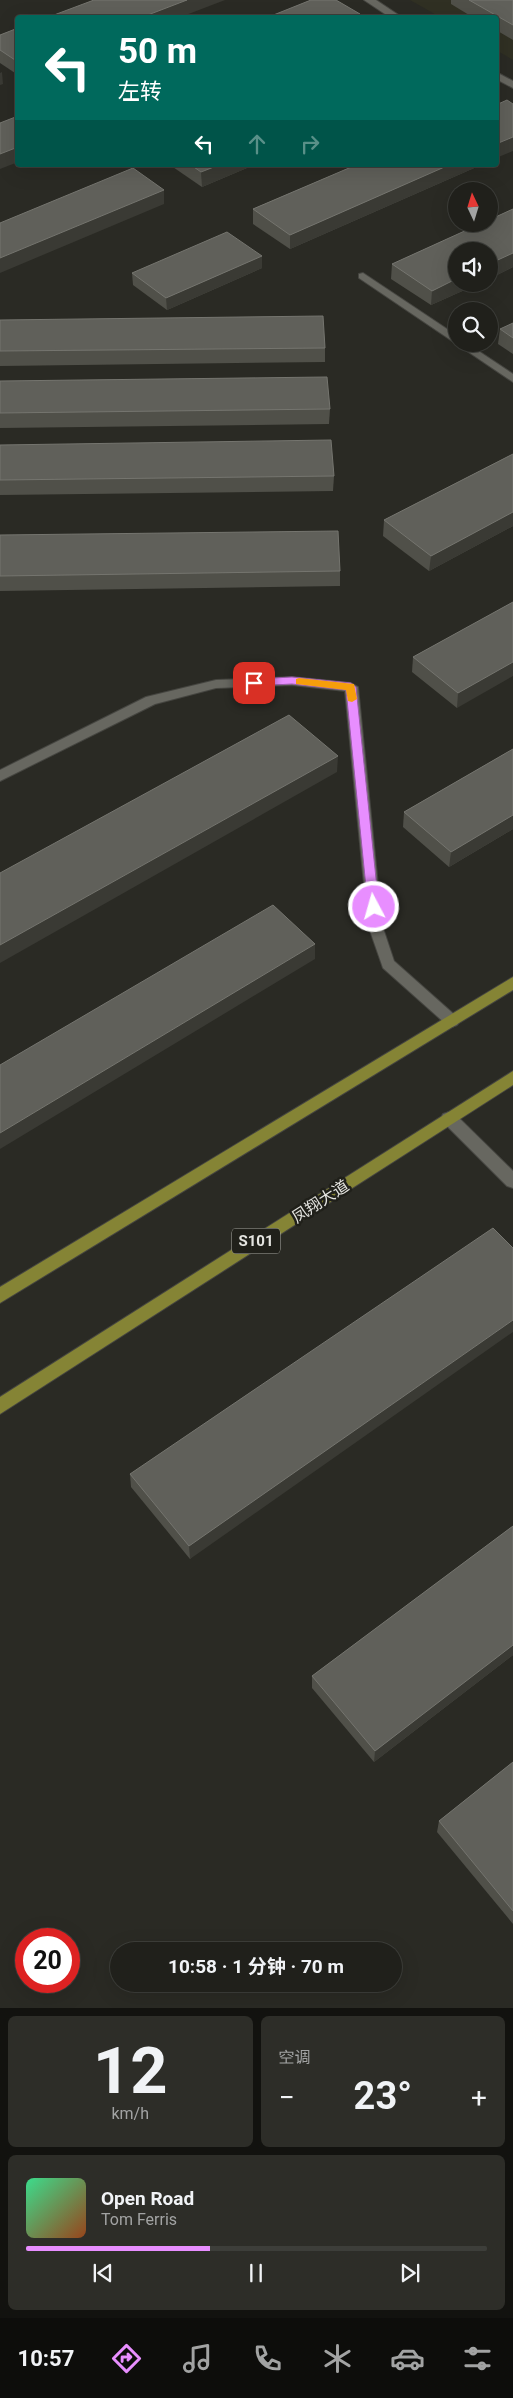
<!DOCTYPE html>
<html lang="zh">
<meta charset="utf-8">
<style>
body{margin:0;font-family:Roboto,"Noto Sans SC",sans-serif;background:#2d2d28;color:#f1f3f6;height:100vh;display:flex;flex-direction:column;font-size:19px;white-space:nowrap}
*{box-sizing:border-box;margin:0}
p{font-size:16px;color:#a2a3a3}
.icon{flex:none;width:28px;height:28px;fill:none;stroke:currentColor;stroke-width:2;stroke-linecap:round;stroke-linejoin:round}
.map{position:relative;height:2008px;overflow:hidden}
.sheet{display:flex;flex-direction:column;gap:8px;padding:8px;background:#12120f;flex:1}
.sheet>*{flex:none}
.banner{position:absolute;left:15px;top:15px;width:484px;height:152px;border-radius:5px;box-shadow:0 5px 20px #0002,0 0 0 1px #3d3e3a;background:#00695c;color:#fff;overflow:hidden}
.needle{width:32px;rotate:356deg}
.tools{position:absolute;left:448px;top:182px;display:grid;gap:10px}
.tools a{display:grid;place-items:center;width:50px;height:50px;border-radius:50%;background:#20201b;box-shadow:0 5px 20px #0002,0 0 0 1px #3d3e3a;font-size:25px}
.speed{position:absolute;left:15px;top:1928px;display:flex;gap:10px;font-size:25px;font-weight:700;text-align:center}
.speed>*{display:grid;place-content:center;width:65px;height:65px;border-radius:50%;background:#20201b;box-shadow:0 5px 20px #0002,0 0 0 1px #3d3e3a;line-height:1}
.speed .limit{border:8px solid #d22;background:#fff;color:#111}
.pin{position:absolute;display:grid;place-items:center;width:42px;height:42px;color:#fff;margin:-21px;border-radius:10px;box-shadow:0 2px 8px #0006}
.me{position:absolute;width:55px;margin:-28px;rotate:354deg;stroke-linejoin:round;filter:drop-shadow(0 0 4px #0008)}
.turn{display:flex;align-items:center;gap:18px;height:105px;padding:0 20px;font-size:22px}
.turn .icon{width:65px;height:65px;stroke-width:2.5}
.turn b{display:block;font-size:35px;line-height:42px}
.lanes{display:flex;align-items:center;height:48px;padding:0 20px;background:#0003;justify-content:center;gap:25px;direction:ltr}
.lanes .off{opacity:.35}
.big{font-size:38px;font-weight:700;line-height:1.1}
.sheet .widget{flex:1;display:flex;flex-direction:column;justify-content:center;gap:8px;min-width:0;padding:0 18px;border-radius:8px;background:#2d2d28}
.sheet .dial{align-items:center;gap:0}
.dial b{font-size:65px;line-height:1}
.song{display:flex;align-items:center;gap:15px}
.cover{width:60px;height:60px;border-radius:8px;background:linear-gradient(135deg,hsl(150 70% 55%),hsl(20 70% 35%))}
.played{height:5px;border-radius:2px;background:linear-gradient(90deg,#e88eff 40%,#3d3e3a 40%)}
.keys{display:flex;justify-content:space-around;direction:ltr}
.heat{display:flex;justify-content:space-between;align-items:center;font-size:28px;direction:ltr}
.sheet .tiles{flex:1;display:grid;gap:8px;grid-template-columns:1fr 1fr}
.widget:last-child{grid-column:span 2}
.trip{position:absolute;left:110px;top:1942px;width:292px;height:50px;border-radius:25px;background:#20201b;box-shadow:0 5px 20px #0002,0 0 0 1px #3d3e3a;font-weight:700;line-height:50px;text-align:center}
.tabs{display:flex;height:80px;justify-content:space-around;align-items:center;background:#0d0d0b;color:#a2a3a3}
.tabs .icon{width:35px;height:35px}
.tabs .on{color:#e88eff}
.tabs b{font-size:22px;color:#f1f3f6}
.map>svg:first-child{display:block}
.built{fill:#303023}
.lines{fill:none;stroke-linecap:round;stroke-linejoin:round}
.minor-casing{stroke:#454540;stroke-width:2}
.major-casing{stroke:#454540;stroke-width:2}
.minor{fill:#676760;fill-rule:evenodd}
.major{fill:#858435;fill-rule:evenodd}
.wall{fill:#505049}
.shaded-wall{fill:#3a3a34}
.building{fill:#60605a;stroke:#75756f}
.route{fill:#e88eff;stroke:#975ca6}
.slow{fill:#f59e0b}
.labels{text-anchor:middle;stroke-width:5;stroke-linejoin:round;paint-order:stroke}
.shield{fill:#20201a;stroke:#aaaaa5;stroke-width:1}
.shield-label{font-size:15px;font-weight:bold;fill:#e5e5e1}
.street-label{font-size:16px;fill:#e5e5e1;stroke:#20201a}
</style>
<div class="map">
<svg width="513" height="2008" viewBox="0 0 513 2008">
<rect width="100%" height="100%" fill="#2a2a24"/>
<polygon class="built" points="410,0 513,0 513,60 496,50 496,18 440,17"/>
<g class="lines">
<defs>
<g id="minor">
<polygon points="364,0 376,0 403,18 391,18"/>
<polygon points="496,72 513,81 513,88 496,79"/>
<polygon points="363,273 456,335 456,344 468,344 513,374 513,382 359,278 359,274"/>
<polygon points="292,677 351,683 358,687 382,925 394,961 457,1017 460,1021 457,1025 452,1027 447,1025 383,968 368,925 345,691 292,685 216,688 155,704 0,781 0,770 146,697 216,680"/>
<polygon points="449,1112 455,1114 513,1171 513,1188 507,1186 443,1122 441,1118 443,1114"/>
</g>
<g id="major">
<polygon points="513,977 513,990 0,1303 0,1287"/>
<polygon points="513,1071 513,1085 0,1414 0,1397"/>
</g>
</defs>
<use href="#minor" class="minor-casing"/>
<use href="#major" class="major-casing"/>
<use href="#minor" class="minor"/>
<use href="#major" class="major"/>
</g>
<g class="wall">
<polygon points="451,0 513,0 513,40 496,30 496,18 474,18 451,4"/>
<polygon points="18,28 18,75 0,63 0,35"/>
<polygon points="170,165 254,165 202,187"/>
<polygon points="356,165 481,165 290,249 253,224 253,209"/>
<polygon points="513,209 513,267 489,279 489,251 456,284 478,284 431,305 391,279 392,264"/>
<polygon points="262,268 167,310 133,285 132,273"/>
<polygon points="0,320 325,348 325,362 0,366"/>
<polygon points="513,323 513,354 498,344 500,329"/>
<polygon points="0,381 330,409 329,424 0,428"/>
<polygon points="0,445 334,476 333,491 0,495"/>
<polygon points="513,454 513,526 429,571 383,536 384,520"/>
<polygon points="0,535 340,571 340,586 0,591"/>
<polygon points="513,602 457,708 412,672 413,657"/>
<polygon points="513,749 513,829 449,867 403,827 404,812"/>
<polygon points="513,1248 190,1559 131,1487 130,1474"/>
<polygon points="513,1526 513,1655 374,1762 312,1688 312,1676"/>
<polygon points="513,1762 513,1924 437,1832 439,1821"/>
</g>
<g class="shaded-wall">
<polygon points="187,0 225,0 178,18 140,18"/>
<polygon points="360,14 360,18 352,18"/>
<polygon points="2,72 3,84 0,85 0,73"/>
<polygon points="513,137 513,151 496,158 496,144"/>
<polygon points="18,147 18,162 0,169 0,154"/>
<polygon points="219,165 254,165 202,187 201,172"/>
<polygon points="449,165 481,165 290,249 290,235"/>
<polygon points="164,190 164,204 0,273 0,258"/>
<polygon points="513,253 513,267 489,279 489,264"/>
<polygon points="262,256 262,268 167,310 166,298"/>
<polygon points="456,279 456,284 478,284 431,305 432,291"/>
<polygon points="513,512 513,526 429,571 431,556"/>
<polygon points="513,662 513,676 457,708 458,693"/>
<polygon points="338,756 337,772 0,963 0,945"/>
<polygon points="513,815 513,829 449,867 451,852"/>
<polygon points="315,944 315,959 0,1149 0,1133"/>
<polygon points="513,1320 513,1332 190,1559 189,1546"/>
<polygon points="513,1645 513,1655 374,1762 375,1751"/>
</g>
<g class="building">
<polygon points="94,0 187,0 140,18 46,18"/>
<polygon points="311,0 336,0 360,14 352,18 266,18"/>
<polygon points="469,0 513,0 513,25"/>
<polygon points="18,28 18,62 0,50 0,35"/>
<polygon points="507,100 513,104 513,137 496,144 496,105"/>
<polygon points="18,116 18,147 0,154 0,123"/>
<polygon points="191,165 219,165 201,172"/>
<polygon points="356,165 449,165 290,235 253,209"/>
<polygon points="133,168 164,190 0,258 0,223"/>
<polygon points="513,209 513,253 489,264 489,251 456,251 456,279 432,291 392,264 480,224 489,224 489,220"/>
<polygon points="227,232 262,256 166,298 132,273"/>
<polygon points="323,316 325,348 0,351 0,320"/>
<polygon points="513,323 513,338 500,329"/>
<polygon points="327,377 330,409 0,413 0,381"/>
<polygon points="331,440 334,476 0,480 0,445"/>
<polygon points="513,454 513,512 431,556 384,520"/>
<polygon points="338,531 340,571 0,576 0,535"/>
<polygon points="513,602 513,662 458,693 413,657"/>
<polygon points="289,715 338,756 0,945 0,873"/>
<polygon points="513,749 513,815 451,852 404,812"/>
<polygon points="273,905 315,944 0,1133 0,1065"/>
<polygon points="493,1228 513,1248 513,1320 189,1546 130,1474"/>
<polygon points="513,1526 513,1645 375,1751 312,1676"/>
<polygon points="513,1762 513,1911 439,1821"/>
</g>
<polygon class="route" points="292,677 351,683 356,687 379,907 377,910 370,910 368,907 346,690 292,684 254,686 249,683 254,679"/>
<polygon class="slow" points="299,678 354,684 357,699 352,702 348,701 346,690 296,684 296,679"/>
<g class="labels">
<rect class="shield" x="232" y="1228.5" width="48" height="25" rx="4"/>
<g class="shield-label">
<text x="256" y="1246">S101</text>
</g>
<g class="street-label">
<text transform="translate(320 1201) rotate(-33)" y="6">凤翔大道</text>
</g>
</g>
</svg>
<div class="tools">
<a><svg class="needle" viewBox="-14 -14 28 28"><path d="M0-13l5 13h-10z" fill="#e53935"/><path d="M0 13l5-13h-10z" fill="#a2a3a3"/></svg></a>
<a><svg class="icon" aria-label="sound" viewBox="0 0 24 24"><path d="M4 9h4l5-4v14l-5-4H4zM17 9q2 3 0 6"/></svg></a>
<a><svg class="icon" aria-label="search" viewBox="0 0 24 24"><circle cx="10" cy="10" r="6"/><path d="M15 15l6 6"/></svg></a>
</div>
<div class="speed"><div class="limit">20</div></div>
<div class="pin" style="left:254px;top:683px;background:#d93025"><svg class="icon" aria-label="arrive" viewBox="0 0 24 24"><path d="M6 21V4h12l-3 4 3 4H6"/></svg></div>
<svg class="me" style="left:374px;top:907px" viewBox="-20 -20 40 40"><circle r="17" fill="#e88eff" stroke="#fff" stroke-width="3"/><path d="M0-11L8 9 0 5-8 9z" fill="#fff"/></svg>
<div class="trip">10:58 · 1 分钟 · 70 m</div>
<div class="banner">
<div class="turn"><svg class="icon" aria-label="left" viewBox="0 0 24 24"><path d="M17 20v-9H6M10 6l-5 5 5 5"/></svg><div><b>50 m</b>左转</div></div>
<div class="lanes"><svg class="icon" aria-label="left" viewBox="0 0 24 24"><path d="M17 20v-9H6M10 6l-5 5 5 5"/></svg><svg class="icon off" aria-label="ahead" viewBox="0 0 24 24"><path d="M12 20V5M6 11l6-6 6 6"/></svg><svg class="icon off" aria-label="right" viewBox="0 0 24 24"><path d="M7 20v-9h11M14 6l5 5-5 5"/></svg></div>
</div>
</div>
<section class="sheet">
<div class="tiles">
<div class="widget dial"><b>12</b><p>km/h</p></div>
<div class="widget"><p>空调</p>
<div class="heat"><a>−</a><b class="big">23°</b><a>+</a></div>
</div>
<div class="widget">
<div class="song"><i class="cover"></i><div><b>Open Road</b><p>Tom Ferris</p></div></div>
<div class="played"></div>
<div class="keys"><svg class="icon" aria-label="previous" viewBox="0 0 24 24"><path d="M18 5L8 12l10 7zM5 5v14"/></svg><svg class="icon" aria-label="pause" viewBox="0 0 24 24"><path d="M8 5v14M16 5v14"/></svg><svg class="icon" aria-label="next" viewBox="0 0 24 24"><path d="M6 5l10 7-10 7zM19 5v14"/></svg></div>
</div>
</div>
</section>
<nav class="tabs">
<b>10:57</b>
<svg class="icon on" aria-label="directions" viewBox="0 0 24 24"><path d="M12 3l9 9-9 9-9-9zM9 14v-3h6M13 9l2 2-2 2"/></svg>
<svg class="icon" aria-label="music" viewBox="0 0 24 24"><path d="M9 18V5l10-2v13"/><circle cx="6" cy="18" r="3"/><circle cx="16" cy="16" r="3"/></svg>
<svg class="icon" aria-label="phone" viewBox="0 0 24 24"><path d="M5 4h4l2 5-3 2q2 4 5 5l2-3 5 2v4C11 20 4 13 5 4z"/></svg>
<svg class="icon" aria-label="climate" viewBox="0 0 24 24"><path d="M12 3v18M4 7l16 10M4 17L20 7"/></svg>
<svg class="icon" aria-label="car" viewBox="0 0 24 24"><path d="M5 17H2v-5l4-1 3-4h7l3 4 3 1v5h-3M9 17h6M6 11h13"/><circle cx="7" cy="17" r="2"/><circle cx="17" cy="17" r="2"/></svg>
<svg class="icon" aria-label="filters" viewBox="0 0 24 24"><path d="M4 7h16M4 17h16"/><circle cx="9" cy="7" r="2"/><circle cx="15" cy="17" r="2"/></svg>
</nav>
